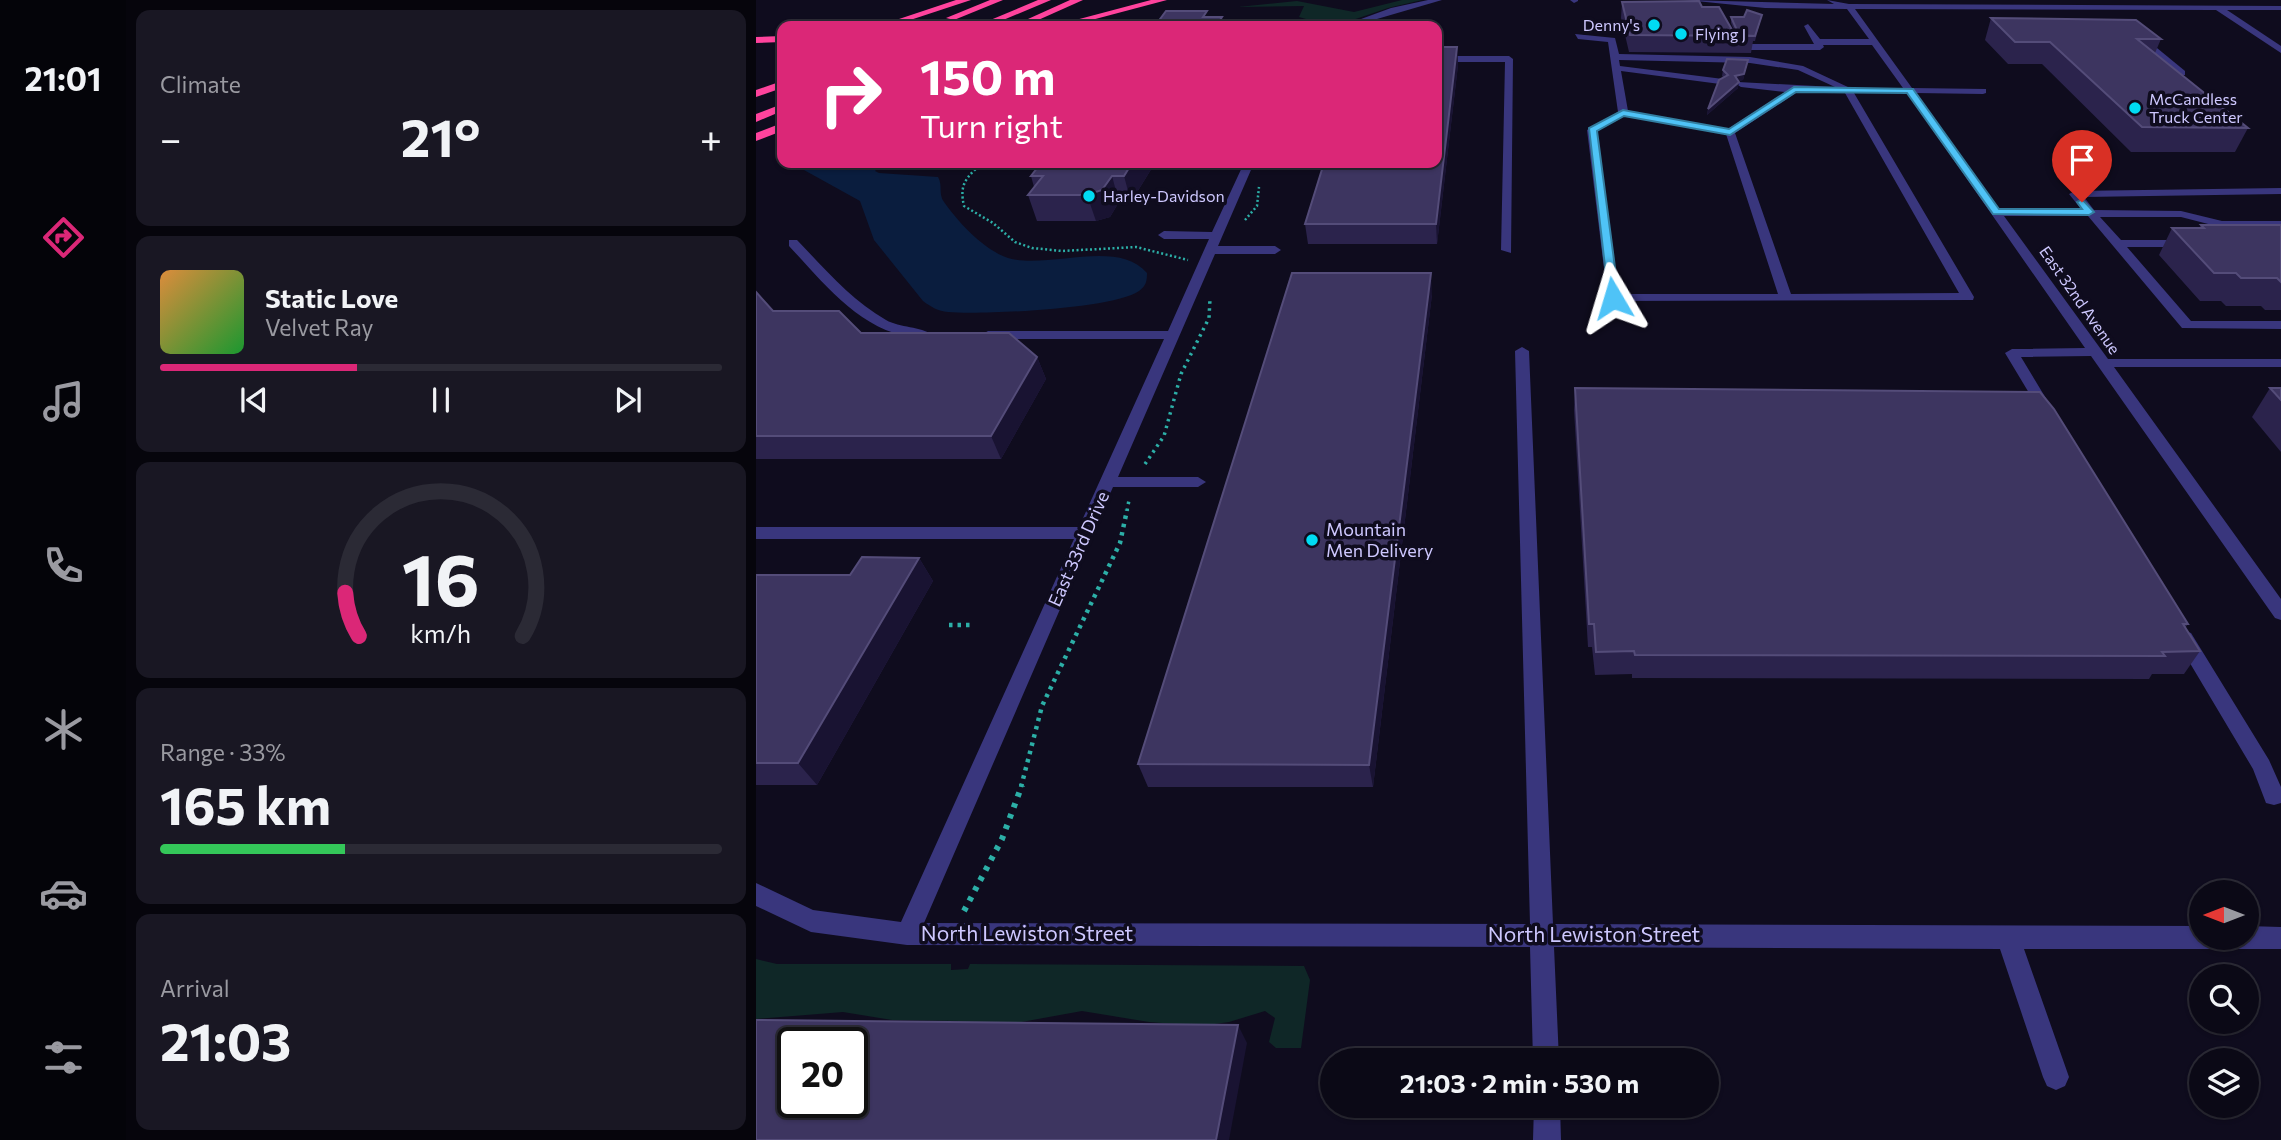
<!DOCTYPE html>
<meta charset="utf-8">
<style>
body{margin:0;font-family:Commissioner,sans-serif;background:#191723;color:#f1f3f6;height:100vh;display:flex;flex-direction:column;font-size:26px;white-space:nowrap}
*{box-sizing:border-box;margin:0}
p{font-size:23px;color:#9a9aa1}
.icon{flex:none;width:38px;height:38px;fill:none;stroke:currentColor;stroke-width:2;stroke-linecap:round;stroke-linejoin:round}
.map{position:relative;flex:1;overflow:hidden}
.side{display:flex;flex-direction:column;gap:10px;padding:10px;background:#06050c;width:630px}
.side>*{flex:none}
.hud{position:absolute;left:21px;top:21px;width:665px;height:147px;border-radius:14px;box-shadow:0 2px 5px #0004,0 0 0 2px #2b2a35;background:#db2777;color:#fff;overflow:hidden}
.needle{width:46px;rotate:270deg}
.controls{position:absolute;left:1433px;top:880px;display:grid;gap:14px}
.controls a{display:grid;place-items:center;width:70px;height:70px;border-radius:50%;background:#0b0916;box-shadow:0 2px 5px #0004,0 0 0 2px #2b2a35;font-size:35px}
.speed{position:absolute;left:21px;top:1027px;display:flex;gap:14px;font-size:35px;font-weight:700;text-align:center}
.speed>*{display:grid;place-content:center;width:91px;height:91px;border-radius:50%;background:#0b0916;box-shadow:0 2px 5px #0004,0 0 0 2px #2b2a35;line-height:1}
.speed .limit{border:4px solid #111;border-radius:10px;background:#fff;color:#111}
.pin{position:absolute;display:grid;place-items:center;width:60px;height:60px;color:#fff;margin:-72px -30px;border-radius:50% 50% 50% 0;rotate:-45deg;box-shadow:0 0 7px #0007}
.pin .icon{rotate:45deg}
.me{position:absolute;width:77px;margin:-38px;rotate:353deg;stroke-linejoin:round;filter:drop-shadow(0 0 5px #0008)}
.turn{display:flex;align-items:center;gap:24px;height:147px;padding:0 28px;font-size:32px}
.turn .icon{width:91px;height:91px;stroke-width:2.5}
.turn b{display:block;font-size:49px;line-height:60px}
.big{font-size:52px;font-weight:700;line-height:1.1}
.side .card{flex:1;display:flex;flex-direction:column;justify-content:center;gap:10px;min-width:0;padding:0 24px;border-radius:14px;background:#191723}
.side .dial{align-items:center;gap:0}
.dial svg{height:182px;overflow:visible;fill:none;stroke:#2b2a35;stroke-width:7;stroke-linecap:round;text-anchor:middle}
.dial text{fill:#f1f3f6;stroke:none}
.song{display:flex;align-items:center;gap:21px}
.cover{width:84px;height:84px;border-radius:10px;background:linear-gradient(135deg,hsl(30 70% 55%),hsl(130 70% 35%))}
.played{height:7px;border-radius:4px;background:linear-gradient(90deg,#db2777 35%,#2b2a35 35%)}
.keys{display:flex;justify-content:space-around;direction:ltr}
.heat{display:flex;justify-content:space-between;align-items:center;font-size:38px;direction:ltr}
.charge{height:10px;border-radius:5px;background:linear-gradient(90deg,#34c759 33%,#2b2a35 0)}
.trip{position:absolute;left:564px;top:1048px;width:399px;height:70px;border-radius:35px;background:#0b0916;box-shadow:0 2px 5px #0004,0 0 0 2px #2b2a35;font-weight:700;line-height:70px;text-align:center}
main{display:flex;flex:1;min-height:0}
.menu{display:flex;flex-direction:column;width:126px;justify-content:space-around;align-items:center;background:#040409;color:#9a9aa1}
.menu .icon{width:49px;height:49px}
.menu .selected{color:#db2777}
.menu b{font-size:32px;color:#f1f3f6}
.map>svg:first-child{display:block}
.green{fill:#0f2727}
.water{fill:#0a1d3e}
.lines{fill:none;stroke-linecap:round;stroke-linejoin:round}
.path-far3{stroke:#2cafa7;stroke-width:2.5;stroke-dasharray:2 2.5;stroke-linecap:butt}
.path-far2{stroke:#2cafa7;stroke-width:3.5;stroke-dasharray:2.5 4.5;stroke-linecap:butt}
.path-far1{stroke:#2cafa7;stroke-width:4.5;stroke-dasharray:3.5 5;stroke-linecap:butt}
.path{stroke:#2cafa7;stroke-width:6;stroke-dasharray:4.5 7;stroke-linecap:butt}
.minor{fill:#39367d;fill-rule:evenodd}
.highway{fill:#ff439d;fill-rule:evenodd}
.wall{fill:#2b234c}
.shaded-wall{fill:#191332}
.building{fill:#3d3560;stroke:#544c79;stroke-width:2;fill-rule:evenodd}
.route{fill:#4fc3f7;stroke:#337fa1;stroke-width:2}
.poi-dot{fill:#00dbf3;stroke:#0f0c1e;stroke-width:2.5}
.labels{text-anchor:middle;stroke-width:7;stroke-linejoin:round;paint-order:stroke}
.far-poi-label{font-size:16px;fill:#cec8ff;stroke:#0f0c1e;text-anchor:start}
.far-street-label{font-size:16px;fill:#cec8ff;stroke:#0f0c1e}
.poi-label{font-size:18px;fill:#cec8ff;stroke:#0f0c1e;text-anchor:start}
.street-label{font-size:18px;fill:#cec8ff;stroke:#0f0c1e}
.near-street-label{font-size:21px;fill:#cec8ff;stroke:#0f0c1e}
</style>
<main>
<nav class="menu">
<b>21:01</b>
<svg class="icon selected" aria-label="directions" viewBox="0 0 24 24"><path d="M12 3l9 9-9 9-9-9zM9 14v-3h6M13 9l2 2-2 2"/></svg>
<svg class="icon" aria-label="music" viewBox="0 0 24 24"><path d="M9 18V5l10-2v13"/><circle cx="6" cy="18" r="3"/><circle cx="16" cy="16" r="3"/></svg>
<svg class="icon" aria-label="phone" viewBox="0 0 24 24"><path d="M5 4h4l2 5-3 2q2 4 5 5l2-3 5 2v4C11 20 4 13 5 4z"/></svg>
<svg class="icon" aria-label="climate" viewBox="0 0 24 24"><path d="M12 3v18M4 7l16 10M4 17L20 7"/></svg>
<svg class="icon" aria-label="car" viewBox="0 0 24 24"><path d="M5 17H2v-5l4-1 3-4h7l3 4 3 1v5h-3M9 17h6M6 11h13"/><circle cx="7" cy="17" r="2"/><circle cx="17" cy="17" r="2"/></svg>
<svg class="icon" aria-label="filters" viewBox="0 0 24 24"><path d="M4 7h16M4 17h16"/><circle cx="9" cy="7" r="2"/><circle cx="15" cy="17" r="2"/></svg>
</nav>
<section class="side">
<div class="card"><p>Climate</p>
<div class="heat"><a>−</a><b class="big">21°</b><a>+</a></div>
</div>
<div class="card">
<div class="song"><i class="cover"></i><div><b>Static Love</b><p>Velvet Ray</p></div></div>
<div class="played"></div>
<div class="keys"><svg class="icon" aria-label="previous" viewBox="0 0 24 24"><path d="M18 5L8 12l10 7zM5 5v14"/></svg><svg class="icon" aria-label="pause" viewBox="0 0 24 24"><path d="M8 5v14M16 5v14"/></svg><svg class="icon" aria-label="next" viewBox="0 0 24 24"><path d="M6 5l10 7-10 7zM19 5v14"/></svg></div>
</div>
<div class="card dial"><svg viewBox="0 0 100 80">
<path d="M14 69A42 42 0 1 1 86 69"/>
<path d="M14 69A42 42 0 0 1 8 50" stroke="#db2777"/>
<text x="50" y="56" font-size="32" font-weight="700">16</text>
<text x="50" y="72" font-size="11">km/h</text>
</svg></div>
<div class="card"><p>Range · 33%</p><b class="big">165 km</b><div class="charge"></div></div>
<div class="card"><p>Arrival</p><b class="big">21:03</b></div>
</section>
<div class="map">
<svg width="1525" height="1140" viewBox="0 0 1525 1140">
<rect width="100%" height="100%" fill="#0f0c1e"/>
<g class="green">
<polygon points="646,0 666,0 632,8 588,23 574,20 567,24 543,17 548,6 482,7 541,1 598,12"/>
<polygon points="0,959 21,964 195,964 195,970 212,969 214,964 548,966 554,980 545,1048 520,1048 513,1042 519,1018 509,1011 473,1022 445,1026 393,1022 326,1011 199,1034 202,1021 136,1020 87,1012 0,1019"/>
</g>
<path class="water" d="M47,163H126L119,171L123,173L182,177C187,185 182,194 188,202C202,222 228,250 252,258C292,270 361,238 391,273C391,281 390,286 383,291C358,309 225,315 192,312C182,311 175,307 167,301L118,240L104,201L48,170Z"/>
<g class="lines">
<g class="path-far3">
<polyline points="374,25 384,25"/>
<path d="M226,163C210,178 203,184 208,206L237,223L259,242L276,248L306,251L380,247L432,260"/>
<polyline points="489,220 501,206 503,187"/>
</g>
<g class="path-far2">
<polyline points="389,464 408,436 425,374 453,318 454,299"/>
<polyline points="371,511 373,500"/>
</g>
<g class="path-far1">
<polyline points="193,625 216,625"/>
<polyline points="265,787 286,706 364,543 371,510"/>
</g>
<polyline class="path" points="208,911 246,839 266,785"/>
<g class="minor">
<polygon points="672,0 686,0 597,26 586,26 635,8"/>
<polygon points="814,0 822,0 822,1 818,3"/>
<path d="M930,0L1078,4L1071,0L1093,4L1525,6V10H1471L1525,46V53L1460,10L1099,9L1156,88L1230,89V93L1227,94L1160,93L1243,209L1326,210L1313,194L1319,191L1525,188V194L1328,197L1338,210L1425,211L1466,221H1525V227H1472L1471,235L1465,239L1459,235L1460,226L1425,217H1344L1365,240H1436V246L1432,247H1371L1435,321H1525V329L1426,328L1332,216H1248L1352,359H1525V367H1358L1525,599V620L1519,618L1335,356L1265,357L1297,410L1295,413H1285L1249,353L1256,349L1329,348L1151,93H1098L1218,297L1217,300L852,301L831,130L862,112L852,42L822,39L819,34L859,38L863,54L994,57L1047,66L1094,88H1147L1116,45H1067L1068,47L1064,50H978L974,47L973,43L977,40L982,44H1058L1048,26L1052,24L1064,39H1113L1091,9L1009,8ZM863,60L994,63L1042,70L1079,87L982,82L980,84L985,87L1029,92L972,129L872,111L865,71L964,84L969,81L967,79L864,66ZM1040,93H1089L1203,293L1035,294L979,133ZM868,116L970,134L1022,294H863L841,131Z"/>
<polygon points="523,22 556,24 560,26 520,26"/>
<polygon points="1378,34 1384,34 1429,71 1429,75 1423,75 1378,38"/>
<polygon points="681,56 753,56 757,59 755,253 745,250 749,62 681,62"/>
<polygon points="488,163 498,163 462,246 519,246 525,250 519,254 459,254 362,477 442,477 450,482 442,487 357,487 168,923 774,924 759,351 766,347 773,351 797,924 1446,926 1446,938 1491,938 1491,926 1525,927 1525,949 1268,949 1313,1077 1309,1086 1300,1090 1291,1086 1287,1077 1244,949 798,947 803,1060 777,1060 774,947 151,945 55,932 0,906 0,883 57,910 145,922 318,539 0,539 0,527 323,527 408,339 232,339 225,335 232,331 412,331 453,239 408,239 402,235 408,231 456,232"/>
<path d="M33,240H41C69,269 95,300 130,320C144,328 165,326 176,335C170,340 164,338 156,337C103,330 67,282 33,246Z"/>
<polygon points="1428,631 1435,633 1513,760 1525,787 1525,803 1518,805 1510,803 1497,769 1419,638 1421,633"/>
<polygon points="778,1106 804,1106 805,1140 777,1140"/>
</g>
<g class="highway">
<polygon points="200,0 215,0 136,26 122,26"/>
<polygon points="234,0 247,0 198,20 190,18"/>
<polygon points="282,0 295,0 233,26 220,26"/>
<polygon points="314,0 327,0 280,21 272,19"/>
<polygon points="395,0 411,0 313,26 297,26"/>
<polygon points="26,36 26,42 0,43 0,37"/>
<polygon points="26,81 26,88 0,97 0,90"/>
<polygon points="26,104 26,111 0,122 0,114"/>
<polygon points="26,123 26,131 0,141 0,133"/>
</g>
</g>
<g class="wall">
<polygon points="866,2 946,7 979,35 980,35 975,23 975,17 988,17 1006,15 999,41 997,41 995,53 873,52 865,18"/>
<polygon points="1235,18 1405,39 1399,53 1492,128 1479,152 1375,152 1286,64 1252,64 1229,40"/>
<polygon points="701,47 702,65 681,244 552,244 549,224"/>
<polygon points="992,60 987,80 982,81 982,88 951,115 952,109 968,78 966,76 967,70"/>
<polygon points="285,163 399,163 375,202 363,202 354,217 340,221 281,221 272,195 278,187 275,176"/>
<polygon points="1445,225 1525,225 1525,310 1509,310 1505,306 1470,306 1465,301 1444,301 1403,255 1416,228 1443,228"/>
<polygon points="0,292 17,311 105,333 281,357 290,379 245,459 0,459"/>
<polygon points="676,294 617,787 392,787 382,764"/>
<polygon points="819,388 1432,624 1429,628 1444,651 1428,674 1396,674 1393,679 876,678 876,674 839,675 836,647 832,647 818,410"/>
<polygon points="1514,388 1525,388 1525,452 1496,417"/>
<polygon points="163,558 177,581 61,785 0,785 0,575 94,575"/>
</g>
<g class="shaded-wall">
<polygon points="466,17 468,26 460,26"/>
<polygon points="701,47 702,65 681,244 680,224"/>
<polygon points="992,60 987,80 978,82 979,76"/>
<polygon points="983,82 982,88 951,115 952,109"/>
<polygon points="376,163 399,163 375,202 368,176"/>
<polygon points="356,176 363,202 354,217 340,221 331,195"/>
<polygon points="675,273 676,294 617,787 613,765"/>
<polygon points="281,357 290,379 245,459 235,436"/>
<polygon points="163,558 177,581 61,785 42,763"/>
<polygon points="482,1025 491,1043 473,1140 460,1140"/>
</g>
<g class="building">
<polygon points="943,1 946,7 963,7 979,35 998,36 874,35 866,2"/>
<polygon points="991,10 1006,15 999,36 983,35 975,17 988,17"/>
<polygon points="410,11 451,11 447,17 466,17 460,26 399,26"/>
<polygon points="1235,18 1380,20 1405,39 1381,39 1492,128 1386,127 1294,42 1259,42"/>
<polygon points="681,47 701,47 680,224 549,224 568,163 681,163"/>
<polygon points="971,59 992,60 988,74 979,76 983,82 952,109 963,80 972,75 967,70"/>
<polygon points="285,163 376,163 368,176 356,176 346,190 331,195 272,195 287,176 275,176"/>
<polygon points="1445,225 1525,225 1525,282 1521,278 1485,278 1480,273 1458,273 1416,228 1448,228"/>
<polygon points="536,273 675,273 613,765 382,764"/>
<polygon points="0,292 17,311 83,311 105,333 253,333 281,357 235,436 0,436"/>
<polygon points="819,388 1284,392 1298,409 1432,624 1427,624 1444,651 1406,652 1409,656 879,655 878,651 840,652 838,624 833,624"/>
<polygon points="1514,388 1525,388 1525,400"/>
<polygon points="106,557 163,558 42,763 0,763 0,575 94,575"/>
<path d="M0,1020L482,1025L460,1140H0ZM37,1043H96V1102H37Z"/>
</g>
<polygon class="route" points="1038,87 1157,89 1243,209 1326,209 1321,202 1326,199 1338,212 1333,215 1237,214 1151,93 1040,92 974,135 868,116 841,131 863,298 853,301 833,128 867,110 973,129"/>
<g class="poi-dot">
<circle cx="898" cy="25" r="7"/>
<circle cx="925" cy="34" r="7"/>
<circle cx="1379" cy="108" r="7"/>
<circle cx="333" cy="196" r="7"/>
<circle cx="556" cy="540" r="7"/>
</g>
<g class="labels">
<g class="far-poi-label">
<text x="884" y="31" text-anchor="end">Denny's</text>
<text x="939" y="40">Flying J</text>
<text x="1393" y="105">McCandless<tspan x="1393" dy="18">Truck Center</tspan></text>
<text x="347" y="202">Harley-Davidson</text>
</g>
<g class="far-street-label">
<text transform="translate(1324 300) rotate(55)" y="6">East 32nd Avenue</text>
</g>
<g class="poi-label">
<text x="570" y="536">Mountain<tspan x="570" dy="21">Men Delivery</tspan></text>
</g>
<g class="street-label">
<text transform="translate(323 549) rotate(-66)" y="6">East 33rd Drive</text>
</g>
<g class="near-street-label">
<text x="271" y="941">North Lewiston Street</text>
<text x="838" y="942">North Lewiston Street</text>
</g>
</g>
</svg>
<div class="controls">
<a><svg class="needle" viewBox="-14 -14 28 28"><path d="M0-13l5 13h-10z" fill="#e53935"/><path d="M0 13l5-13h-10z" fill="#9a9aa1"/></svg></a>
<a><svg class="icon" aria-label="search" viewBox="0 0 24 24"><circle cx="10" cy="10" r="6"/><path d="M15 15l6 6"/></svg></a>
<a><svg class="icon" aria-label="layers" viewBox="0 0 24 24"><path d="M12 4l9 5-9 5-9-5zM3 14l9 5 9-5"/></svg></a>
</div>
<div class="speed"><div class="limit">20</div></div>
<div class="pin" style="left:1326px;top:202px;background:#d93025"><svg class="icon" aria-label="arrive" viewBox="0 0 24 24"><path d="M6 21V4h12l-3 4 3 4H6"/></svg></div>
<svg class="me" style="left:857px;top:298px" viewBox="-20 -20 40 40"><path d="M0-17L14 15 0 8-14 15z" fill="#4fc3f7" stroke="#fff" stroke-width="4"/></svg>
<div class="trip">21:03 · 2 min · 530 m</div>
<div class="hud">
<div class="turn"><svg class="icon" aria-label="right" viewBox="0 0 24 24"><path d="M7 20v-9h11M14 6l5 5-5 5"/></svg><div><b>150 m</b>Turn right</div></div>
</div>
</div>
</main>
